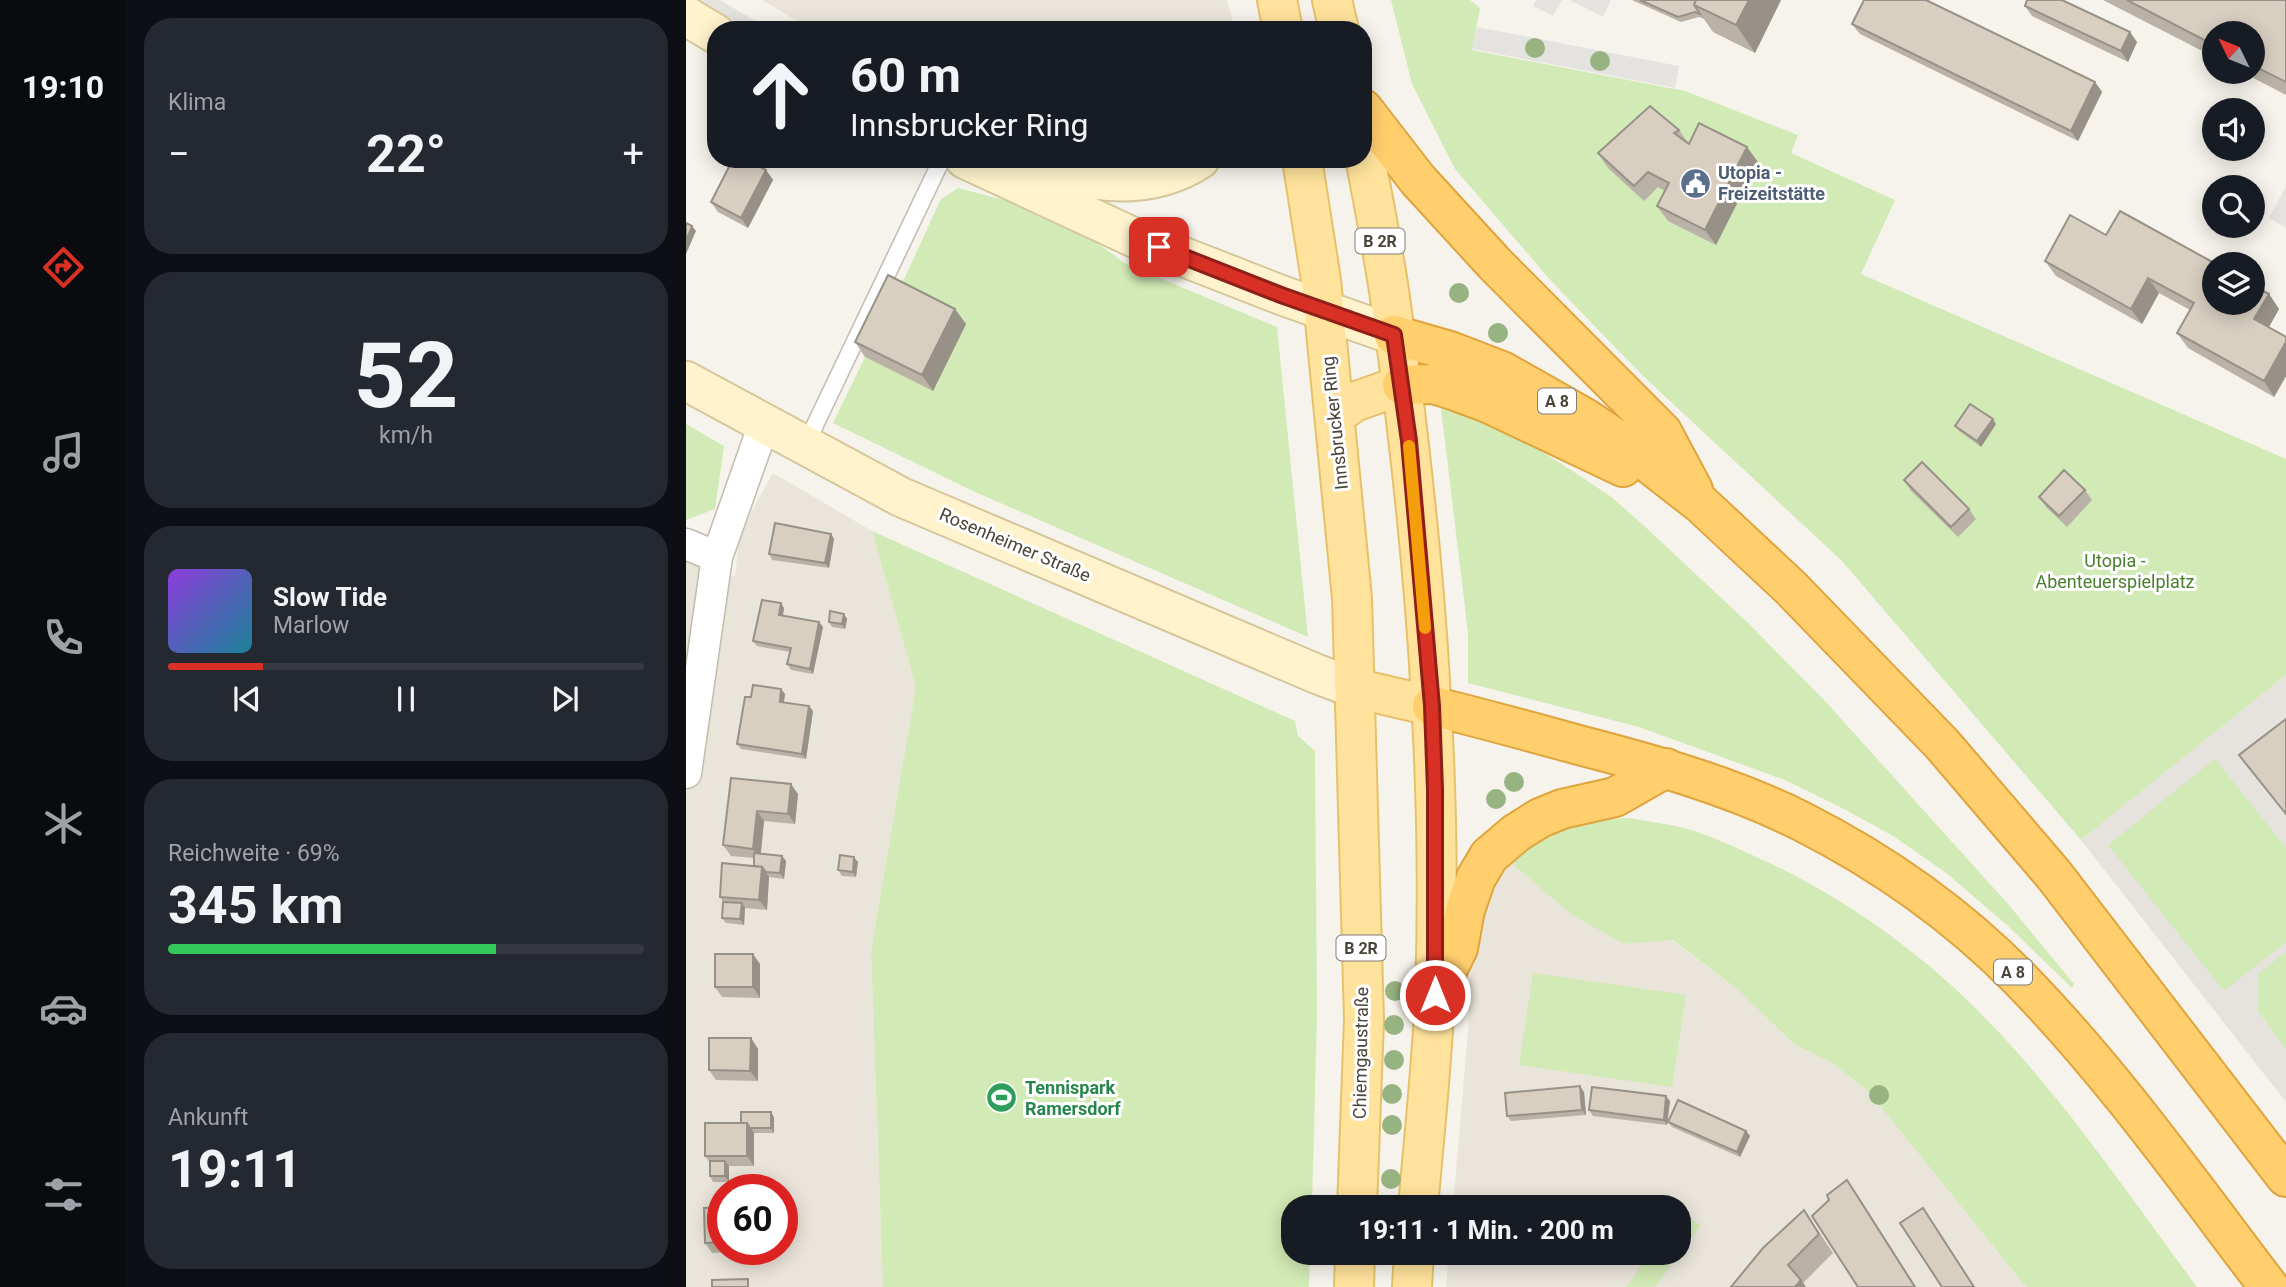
<!DOCTYPE html>
<html lang="de">
<meta charset="utf-8">
<style>
body{margin:0;font-family:Roboto,sans-serif;background:#242831;color:#f1f3f6;height:100vh;display:flex;flex-direction:column;font-size:26px;white-space:nowrap}
*{box-sizing:border-box;margin:0}
p{font-size:23px;color:#9ea1a6}
.icon{flex:none;width:38px;height:38px;fill:none;stroke:currentColor;stroke-width:2;stroke-linecap:round;stroke-linejoin:round}
.map{position:relative;flex:1;overflow:hidden}
.sheet{display:flex;flex-direction:column;gap:18px;padding:18px;background:#0d0f14;width:560px}
.sheet>*{flex:none}
.hud{position:absolute;left:21px;top:21px;width:665px;height:147px;border-radius:28px;box-shadow:0 4px 18px #0003;background:#171b24;color:#f1f3f6;overflow:hidden}
.needle{width:46px;rotate:313deg}
.controls{position:absolute;left:1516px;top:21px;display:grid;gap:14px}
.controls a{display:grid;place-items:center;width:63px;height:63px;border-radius:50%;background:#171b24;box-shadow:0 4px 18px #0003;font-size:35px}
.speed{position:absolute;left:21px;top:1174px;display:flex;gap:14px;font-size:35px;font-weight:700;text-align:center}
.speed>*{display:grid;place-content:center;width:91px;height:91px;border-radius:50%;background:#171b24;box-shadow:0 4px 18px #0003;line-height:1}
.speed .limit{border:10px solid #d22;background:#fff;color:#111}
.pin{position:absolute;display:grid;place-items:center;width:60px;height:60px;color:#fff;margin:-30px;border-radius:14px;box-shadow:0 4px 10px #0006}
.me{position:absolute;width:77px;margin:-38px;rotate:0deg;stroke-linejoin:round;filter:drop-shadow(0 0 5px #0008)}
.turn{display:flex;align-items:center;gap:24px;height:147px;padding:0 28px;font-size:32px}
.turn .icon{width:91px;height:91px;stroke-width:2.5}
.turn b{display:block;font-size:49px;line-height:60px}
.big{font-size:52px;font-weight:700;line-height:1.1}
.sheet .tile{flex:1;display:flex;flex-direction:column;justify-content:center;gap:10px;min-width:0;padding:0 24px;border-radius:28px;background:#242831}
.sheet .dial{align-items:center;gap:0}
.dial b{font-size:91px;line-height:1}
.song{display:flex;align-items:center;gap:21px}
.cover{width:84px;height:84px;border-radius:10px;background:linear-gradient(135deg,hsl(270 70% 55%),hsl(190 70% 35%))}
.played{height:7px;border-radius:4px;background:linear-gradient(90deg,#d93025 20%,#363941 20%)}
.keys{display:flex;justify-content:space-around;direction:ltr}
.heat{display:flex;justify-content:space-between;align-items:center;font-size:38px;direction:ltr}
.charge{height:10px;border-radius:5px;background:linear-gradient(90deg,#34c759 69%,#363941 0)}
.trip{position:absolute;left:595px;top:1195px;width:410px;height:70px;border-radius:28px;background:#171b24;box-shadow:0 4px 18px #0003;font-weight:700;line-height:70px;text-align:center}
main{display:flex;flex:1;min-height:0}
.menu{display:flex;flex-direction:column;width:126px;justify-content:space-around;align-items:center;background:#090b0e;color:#9ea1a6}
.menu .icon{width:49px;height:49px}
.menu .current{color:#d93025}
.menu b{font-size:32px;color:#f1f3f6}
.map>svg:first-child{display:block}
.residential{fill:#eae5da;fill-rule:evenodd}
.industrial{fill:#e6e2dd}
.green{fill:#d2eab5}
.parking{fill:#e5e3e0}
.lines{fill:none;stroke-linecap:round;stroke-linejoin:round}
.service-casing{stroke:#c2bbae;stroke-width:19}
.minor-casing{stroke:#c2bbae;stroke-width:33}
.secondary-casing{stroke:#d6c79b;stroke-width:42}
.primary-casing{stroke:#e6c16a;stroke-width:42}
.motorway-casing{stroke:#e0a43c;stroke-width:42}
.service{stroke:#fff;stroke-width:16}
.minor{stroke:#fff;stroke-width:30}
.secondary{stroke:#fff3cd;stroke-width:38}
.primary{stroke:#ffe39c;stroke-width:38}
.motorway{stroke:#ffcf6e;stroke-width:38}
.tree{fill:#97b381}
.wall{fill:#bab2a6}
.shaded-wall{fill:#979187}
.building{fill:#d8cfc1;stroke:#979187;stroke-width:2}
.route-casing{stroke:#8d1f18;stroke-width:18}
.route{stroke:#d93025;stroke-width:12}
.slow{stroke:#f59e0b;stroke-width:12}
.labels{text-anchor:middle;stroke-width:6;stroke-linejoin:round;paint-order:stroke}
.shield{fill:#fff;stroke:#817c74;stroke-width:2}
.shield-label{font-size:16px;font-weight:bold;fill:#4b4439}
.service-label{font-size:18px;font-weight:bold;fill:#4e5e75;stroke:#fff;text-anchor:start}
.street-label{font-size:18px;fill:#4b4439;stroke:#fff}
.park-label{font-size:18px;fill:#4a7f2a;stroke:#fff}
.leisure-label{font-size:18px;font-weight:bold;fill:#27864d;stroke:#fff;text-anchor:start}
</style>
<main>
<nav class="menu">
<b>19:10</b>
<svg class="icon current" aria-label="directions" viewBox="0 0 24 24"><path d="M12 3l9 9-9 9-9-9zM9 14v-3h6M13 9l2 2-2 2"/></svg>
<svg class="icon" aria-label="music" viewBox="0 0 24 24"><path d="M9 18V5l10-2v13"/><circle cx="6" cy="18" r="3"/><circle cx="16" cy="16" r="3"/></svg>
<svg class="icon" aria-label="phone" viewBox="0 0 24 24"><path d="M5 4h4l2 5-3 2q2 4 5 5l2-3 5 2v4C11 20 4 13 5 4z"/></svg>
<svg class="icon" aria-label="climate" viewBox="0 0 24 24"><path d="M12 3v18M4 7l16 10M4 17L20 7"/></svg>
<svg class="icon" aria-label="car" viewBox="0 0 24 24"><path d="M5 17H2v-5l4-1 3-4h7l3 4 3 1v5h-3M9 17h6M6 11h13"/><circle cx="7" cy="17" r="2"/><circle cx="17" cy="17" r="2"/></svg>
<svg class="icon" aria-label="filters" viewBox="0 0 24 24"><path d="M4 7h16M4 17h16"/><circle cx="9" cy="7" r="2"/><circle cx="15" cy="17" r="2"/></svg>
</nav>
<section class="sheet">
<div class="tile"><p>Klima</p>
<div class="heat"><a>−</a><b class="big">22°</b><a>+</a></div>
</div>
<div class="tile dial"><b>52</b><p>km/h</p></div>
<div class="tile">
<div class="song"><i class="cover"></i><div><b>Slow Tide</b><p>Marlow</p></div></div>
<div class="played"></div>
<div class="keys"><svg class="icon" aria-label="previous" viewBox="0 0 24 24"><path d="M18 5L8 12l10 7zM5 5v14"/></svg><svg class="icon" aria-label="pause" viewBox="0 0 24 24"><path d="M8 5v14M16 5v14"/></svg><svg class="icon" aria-label="next" viewBox="0 0 24 24"><path d="M6 5l10 7-10 7zM19 5v14"/></svg></div>
</div>
<div class="tile"><p>Reichweite · 69%</p><b class="big">345 km</b><div class="charge"></div></div>
<div class="tile"><p>Ankunft</p><b class="big">19:11</b></div>
</section>
<div class="map">
<svg width="1600" height="1287" viewBox="0 0 1600 1287">
<rect width="100%" height="100%" fill="#f6f3ec"/>
<g class="residential">
<polygon points="76,0 541,0 549,30 127,30"/>
<path d="M87,473L186,531L230,687L185,950L197,1287H0V561L49,576L54,532ZM37,1190H96V1250H37Z"/>
<polygon points="823,861 938,944 986,940 1051,989 1108,1044 1148,1064 1182,1091 1340,1287 760,1287 763,1253 992,1253 992,1208 767,1207 782,1031 787,921 809,880"/>
</g>
<polygon class="industrial" points="1600,675 1600,1102 1395,840"/>
<g class="green">
<polygon points="705,0 784,0 794,8 786,50 999,91 1112,135 1105,153 1209,200 1175,274 1600,459 1600,675 1395,840 1156,561 957,376 866,282 769,169 726,84"/>
<polygon points="272,188 326,202 404,238 440,264 591,327 622,637 289,492 147,423 179,357 247,390 213,290 255,199"/>
<polygon points="754,400 847,446 885,470 924,496 955,523 1062,623 1139,701 1322,904 1388,984 1386,988 1322,926 1259,872 1207,836 1156,808 1099,780 953,727 782,683 782,633"/>
<polygon points="0,424 38,446 29,509 0,520"/>
<polygon points="186,531 609,721 612,736 629,751 631,1015 626,1207 607,1208 607,1253 624,1253 623,1287 197,1287 185,950 230,687"/>
<polygon points="1529,759 1600,848 1600,942 1538,991 1422,845"/>
<path d="M943,818C958,821 975,823 990,826C1016,832 1040,843 1064,854C1143,889 1216,938 1279,998C1368,1083 1438,1189 1511,1287H1340L1182,1091L1148,1064L1108,1044L1051,989L987,940L938,944L886,915L823,861L862,832L910,820Z"/>
<polygon points="1600,952 1600,1047 1599,1048 1572,1011 1572,974"/>
<polygon points="847,973 1000,995 986,1087 833,1065"/>
<polygon points="1000,1213 1014,1226 969,1287 940,1287 965,1253 992,1253 992,1221"/>
</g>
<g class="parking">
<polygon points="15,0 34,0 84,30 63,30"/>
<polygon points="850,0 876,0 867,16 847,6"/>
<polygon points="883,0 925,0 917,17"/>
<polygon points="791,27 993,66 989,88 786,49"/>
<polygon points="1600,186 1600,228 1583,218"/>
</g>
<g class="lines">
<defs>
<polyline id="service" points="119,446 256,159"/>
<g id="minor">
<polyline points="0,544 31,557"/>
<polyline points="0,773 31,557 78,424"/>
</g>
<g id="secondary">
<polyline points="0,16 30,34"/>
<polyline points="279,159 449,238 595,295 708,335"/>
<path d="M330,159C390,180 457,197 514,159"/>
<polyline points="0,381 215,497 631,674 668,688"/>
</g>
<g id="primary">
<polyline points="591,0 597,30"/>
<polyline points="646,0 653,30"/>
<path d="M677,147C687,200 698,253 705,305C737,533 757,764 749,994C746,1065 738,1137 732,1208"/>
<polyline points="616,159 635,280 666,598 678,1020 671,1208"/>
<polyline points="650,415 668,402 716,385"/>
<polyline points="668,688 746,706"/>
<polyline points="668,1287 669,1253"/>
<polyline points="726,1287 728,1253"/>
</g>
<g id="motorway">
<polyline points="677,109 732,180 809,264 976,432 1007,490"/>
<polyline points="708,335 764,351 816,371 899,418 938,444 1015,504 1105,588 1256,744 1368,875 1600,1177"/>
<polyline points="716,385 747,384 767,390 802,403 937,467"/>
<path d="M746,706C794,718 842,731 889,744C966,764 1043,785 1115,821C1194,861 1270,914 1333,978C1426,1073 1503,1182 1583,1287"/>
<polyline points="749,995 772,948 779,910 790,878 803,856 830,833 854,818 876,809 929,797 980,768"/>
</g>
</defs>
<use href="#service" class="service-casing"/>
<use href="#minor" class="minor-casing"/>
<use href="#secondary" class="secondary-casing"/>
<use href="#primary" class="primary-casing"/>
<use href="#motorway" class="motorway-casing"/>
<use href="#service" class="service"/>
<use href="#minor" class="minor"/>
<use href="#secondary" class="secondary"/>
<use href="#primary" class="primary"/>
<use href="#motorway" class="motorway"/>
</g>
<g class="tree">
<circle cx="849" cy="48" r="10"/>
<circle cx="914" cy="61" r="10"/>
<circle cx="773" cy="293" r="10"/>
<circle cx="812" cy="333" r="10"/>
<circle cx="828" cy="782" r="10"/>
<circle cx="810" cy="799" r="10"/>
<circle cx="709" cy="991" r="10"/>
<circle cx="708" cy="1025" r="10"/>
<circle cx="708" cy="1060" r="10"/>
<circle cx="706" cy="1094" r="10"/>
<circle cx="1193" cy="1095" r="10"/>
<circle cx="706" cy="1125" r="10"/>
<circle cx="705" cy="1179" r="10"/>
</g>
<g class="wall">
<polygon points="946,0 1095,0 1069,53 1027,32 1018,19 1013,17 995,22"/>
<polygon points="1417,0 1600,0 1600,95 1556,72 1566,72 1566,33 1528,33 1528,57"/>
<polygon points="1339,6 1451,42 1442,62 1346,16"/>
<polygon points="1166,24 1409,82 1416,92 1392,141 1174,34"/>
<polygon points="993,130 1003,144 1072,162 1030,245 982,221 971,206 979,191 972,187 958,201 922,168 912,153"/>
<polygon points="80,170 87,180 62,228 32,212 25,202"/>
<polygon points="1420,235 1583,294 1593,309 1583,327 1600,337 1600,376 1588,397 1502,348 1491,333 1504,310 1473,293 1456,324 1370,276 1359,261"/>
<polygon points="269,309 280,324 247,391 179,357 169,342"/>
<polygon points="1310,424 1295,447 1273,431 1269,426"/>
<polygon points="1218,480 1283,509 1290,519 1272,537 1225,491"/>
<polygon points="1399,490 1406,500 1381,527 1360,507 1353,497"/>
<polygon points="145,534 148,539 143,568 86,560 83,554"/>
<polygon points="98,608 97,616 137,627 127,674 105,670 101,664 104,652 71,646 67,641"/>
<polygon points="158,614 161,619 159,629 146,627 143,622"/>
<polygon points="95,689 99,694 98,702 123,706 127,711 120,759 55,749 51,744 65,697"/>
<polygon points="45,778 112,794 109,824 78,821 75,854 96,856 100,861 98,879 83,877 81,910 59,908 58,925 40,923 36,918 37,902 34,897 68,866 68,858 45,856 37,845"/>
<polygon points="172,862 170,877 156,876 152,870"/>
<polygon points="74,964 74,998 36,997 29,987"/>
<polygon points="65,1038 72,1049 72,1081 30,1080 23,1070"/>
<polygon points="898,1092 900,1115 825,1121 821,1116"/>
<polygon points="984,1101 981,1125 907,1116 903,1110"/>
<polygon points="88,1117 88,1133 68,1133 68,1166 43,1166 43,1182 27,1182 24,1176 24,1163 19,1156 55,1123"/>
<polygon points="982,1122 1060,1131 1064,1136 1054,1157 986,1127"/>
<polygon points="37,1207 37,1250 87,1250 26,1253 19,1243"/>
<polygon points="1118,1210 1147,1253 1117,1283 1120,1287 1045,1287"/>
</g>
<g class="shaded-wall">
<polygon points="1063,0 1095,0 1069,53 1050,25"/>
<polygon points="1444,32 1451,42 1442,62 1435,51"/>
<polygon points="1409,82 1416,92 1392,141 1385,131"/>
<polygon points="1061,147 1072,162 1030,245 1019,230"/>
<polygon points="80,170 87,180 62,228 55,218"/>
<polygon points="6,226 10,231 0,254 0,241"/>
<polygon points="1462,278 1473,293 1456,324 1445,309"/>
<polygon points="1583,294 1593,309 1579,334 1568,319"/>
<polygon points="269,309 280,324 247,391 236,375"/>
<polygon points="1600,342 1600,376 1588,397 1578,381"/>
<polygon points="1307,419 1310,424 1295,447 1291,441"/>
<polygon points="145,534 148,539 143,568 139,563"/>
<polygon points="95,603 98,608 96,620 93,615"/>
<polygon points="158,614 161,619 159,629 156,624"/>
<polygon points="133,622 137,627 127,674 124,669"/>
<polygon points="95,689 99,694 97,707 94,702"/>
<polygon points="123,706 127,711 120,759 116,754"/>
<polygon points="105,784 112,794 109,824 102,814"/>
<polygon points="71,811 78,821 74,859 67,849"/>
<polygon points="96,856 100,861 98,879 94,873"/>
<polygon points="168,857 172,862 170,877 167,872"/>
<polygon points="76,867 83,877 81,910 73,900"/>
<polygon points="56,903 59,908 58,925 54,919"/>
<polygon points="67,954 74,964 74,998 67,987"/>
<polygon points="65,1038 72,1049 72,1081 64,1071"/>
<polygon points="894,1086 898,1092 900,1115 896,1110"/>
<polygon points="980,1096 984,1101 981,1125 978,1120"/>
<polygon points="85,1112 88,1117 88,1133 85,1128"/>
<polygon points="61,1123 68,1133 68,1166 61,1156"/>
<polygon points="1060,1131 1064,1136 1054,1157 1051,1152"/>
<polygon points="39,1161 43,1166 43,1182 39,1176"/>
<polygon points="1161,1180 1174,1199 1230,1287 1229,1287"/>
<polygon points="1115,1280 1120,1287 1109,1287"/>
</g>
<g class="building">
<polygon points="954,0 1010,0 1008,5 1014,14 1009,12 992,17"/>
<polygon points="1010,0 1063,0 1050,25 1008,5"/>
<polygon points="1178,0 1240,0 1409,82 1385,131 1166,24"/>
<polygon points="1341,0 1376,0 1444,32 1435,51 1339,6"/>
<polygon points="1441,0 1600,0 1600,82 1566,65 1566,33 1528,33 1528,45"/>
<polygon points="964,106 993,130 988,133 1003,144 1013,123 1061,147 1019,230 971,206 983,183 962,172 948,186 912,153"/>
<polygon points="47,159 59,159 80,170 55,218 25,202"/>
<polygon points="1434,211 1530,264 1528,264 1528,303 1566,303 1566,285 1583,294 1568,319 1600,337 1600,342 1578,381 1491,333 1508,303 1462,278 1445,309 1359,261 1384,215 1420,235"/>
<polygon points="0,223 6,226 0,241"/>
<polygon points="202,275 269,309 236,375 169,342"/>
<polygon points="1284,404 1307,419 1291,441 1269,426"/>
<polygon points="1236,462 1283,509 1265,527 1218,480"/>
<polygon points="1378,470 1399,490 1373,516 1353,497"/>
<polygon points="89,523 145,534 139,563 83,554"/>
<polygon points="76,600 95,603 93,615 133,622 124,669 101,664 105,648 67,641"/>
<polygon points="144,611 158,614 156,624 143,622"/>
<polygon points="67,685 95,689 94,702 123,706 116,754 51,744 59,697 65,697"/>
<polygon points="1600,719 1600,814 1553,755"/>
<polygon points="45,778 105,784 102,814 71,811 67,849 37,845"/>
<polygon points="68,853 96,856 94,873 80,872 76,867 68,866"/>
<polygon points="154,855 168,857 167,872 152,870"/>
<polygon points="36,863 76,867 73,900 34,897"/>
<polygon points="37,902 56,903 54,919 36,918"/>
<rect x="29" y="954" width="38" height="33"/>
<polygon points="23,1038 65,1038 64,1071 23,1070"/>
<polygon points="894,1086 896,1110 821,1116 819,1093"/>
<polygon points="906,1087 980,1096 978,1120 903,1110"/>
<polygon points="992,1100 1060,1131 1051,1152 982,1122"/>
<polygon points="55,1112 85,1112 85,1128 64,1128 61,1123 55,1123"/>
<rect x="19" y="1123" width="42" height="33"/>
<rect x="24" y="1161" width="15" height="15"/>
<polygon points="1161,1180 1229,1287 1172,1287 1126,1216 1143,1200 1141,1195"/>
<polygon points="37,1207 37,1242 19,1243 18,1208"/>
<polygon points="1237,1208 1288,1287 1256,1287 1214,1223"/>
<polygon points="1118,1210 1133,1234 1102,1265 1115,1280 1109,1287 1045,1287 1077,1248"/>
<polygon points="62,1279 62,1287 26,1287 26,1280"/>
</g>
<g class="lines">
<defs>
<polyline id="route" points="473,247 595,295 708,335 723,441 746,706 749,790 749,995"/>
</defs>
<use href="#route" class="route-casing"/>
<use href="#route" class="route"/>
<polyline class="slow" points="723,446 739,628"/>
</g>
<defs>
<symbol id="civic-disc" viewBox="-11 -11 22 22"><circle r="9.5" fill="#5c6f8a" stroke="#fff"/><path d="M-.6-6.5H3V-4.5H.6V-3L4-1V1h2V6H-6V1h2V-1L-.6-3ZM-1.2 2.5V6h2.4V2.5Z" fill="#fff"/></symbol>
<symbol id="stadium-disc" viewBox="-11 -11 22 22"><circle r="9.5" fill="#2e9e5b" stroke="#fff"/><path d="M0-5a6.5 5 0 1 0 0 10a6.5 5 0 1 0 0-10ZM-3.5-1.8h7v3.6h-7Z" fill="#fff"/></symbol>
</defs>
<g fill-rule="evenodd">
<use href="#civic-disc" x="992" y="166" width="35" height="35"/>
<use href="#stadium-disc" x="298" y="1080" width="35" height="35"/>
</g>
<g class="labels">
<g class="shield">
<rect x="669.5" y="228.5" width="49" height="25" rx="5"/>
<rect x="852" y="388.5" width="38" height="25" rx="5"/>
<rect x="650.5" y="935.5" width="49" height="25" rx="5"/>
<rect x="1308" y="959.5" width="38" height="25" rx="5"/>
</g>
<g class="shield-label">
<text x="694" y="247">B 2R</text>
<text x="871" y="407">A 8</text>
<text x="675" y="954">B 2R</text>
<text x="1327" y="978">A 8</text>
</g>
<g class="service-label">
<text x="1032" y="179">Utopia -<tspan x="1032" dy="21">Freizeitstätte</tspan></text>
</g>
<g class="street-label">
<text transform="translate(649 423) rotate(-96)" y="6">Innsbrucker Ring</text>
<text transform="translate(329 545) rotate(23)" y="6">Rosenheimer Straße</text>
<text transform="translate(675 1053) rotate(-89)" y="6">Chiemgaustraße</text>
</g>
<g class="park-label">
<text x="1429" y="567">Utopia -<tspan x="1429" dy="21">Abenteuerspielplatz</tspan></text>
</g>
<g class="leisure-label">
<text x="339" y="1094">Tennispark<tspan x="339" dy="21">Ramersdorf</tspan></text>
</g>
</g>
</svg>
<div class="controls">
<a><svg class="needle" viewBox="-14 -14 28 28"><path d="M0-13l5 13h-10z" fill="#e53935"/><path d="M0 13l5-13h-10z" fill="#9ea1a6"/></svg></a>
<a><svg class="icon" aria-label="sound" viewBox="0 0 24 24"><path d="M4 9h4l5-4v14l-5-4H4zM17 9q2 3 0 6"/></svg></a>
<a><svg class="icon" aria-label="search" viewBox="0 0 24 24"><circle cx="10" cy="10" r="6"/><path d="M15 15l6 6"/></svg></a>
<a><svg class="icon" aria-label="layers" viewBox="0 0 24 24"><path d="M12 4l9 5-9 5-9-5zM3 14l9 5 9-5"/></svg></a>
</div>
<div class="speed"><div class="limit">60</div></div>
<div class="pin" style="left:473px;top:247px;background:#d93025"><svg class="icon" aria-label="arrive" viewBox="0 0 24 24"><path d="M6 21V4h12l-3 4 3 4H6"/></svg></div>
<svg class="me" style="left:749px;top:995px" viewBox="-20 -20 40 40"><circle r="17" fill="#d93025" stroke="#fff" stroke-width="3"/><path d="M0-11L8 9 0 5-8 9z" fill="#fff"/></svg>
<div class="trip">19:11 · 1 Min. · 200 m</div>
<div class="hud">
<div class="turn"><svg class="icon" aria-label="ahead" viewBox="0 0 24 24"><path d="M12 20V5M6 11l6-6 6 6"/></svg><div><b>60 m</b>Innsbrucker Ring</div></div>
</div>
</div>
</main>
